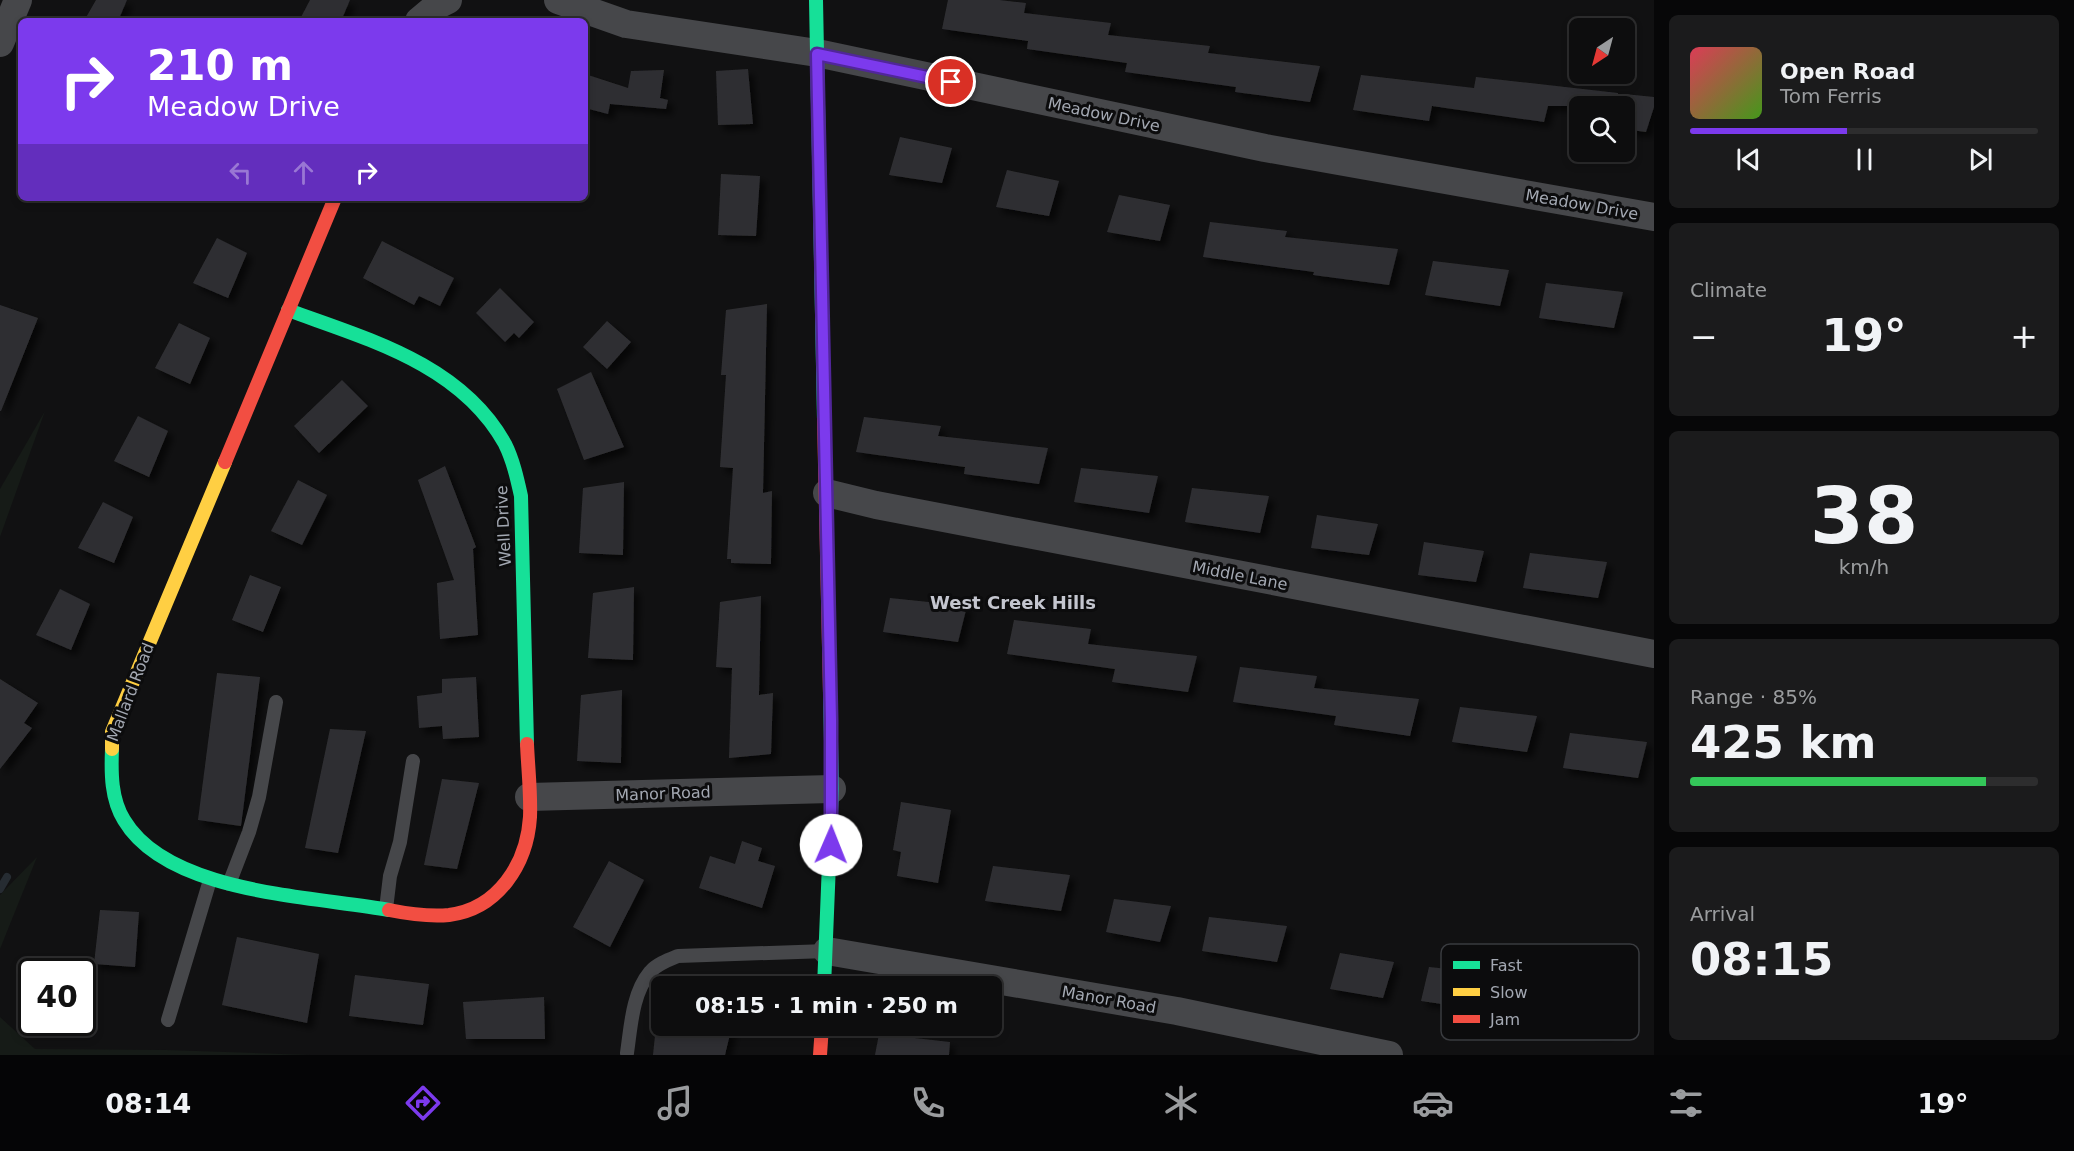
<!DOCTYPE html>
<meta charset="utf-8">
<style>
body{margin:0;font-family:"DejaVu Sans",sans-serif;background:#1b1b1c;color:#f1f3f6;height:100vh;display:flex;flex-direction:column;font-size:22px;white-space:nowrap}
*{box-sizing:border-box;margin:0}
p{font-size:20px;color:#9a9c9e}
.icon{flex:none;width:33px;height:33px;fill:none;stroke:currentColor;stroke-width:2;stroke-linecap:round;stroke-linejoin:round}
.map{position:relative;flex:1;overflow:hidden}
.panel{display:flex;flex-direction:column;gap:15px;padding:15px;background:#070708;width:420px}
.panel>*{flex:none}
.guide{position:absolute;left:18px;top:18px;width:570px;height:183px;border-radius:9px;box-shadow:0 3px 9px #0003,0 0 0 2px #2d2d2e;background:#7c3aed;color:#fff;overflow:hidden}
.needle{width:39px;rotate:216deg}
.controls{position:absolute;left:1569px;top:18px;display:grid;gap:12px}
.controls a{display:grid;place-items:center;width:66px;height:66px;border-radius:9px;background:#0d0d0e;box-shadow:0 3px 9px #0003,0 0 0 2px #2d2d2e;font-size:30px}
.speed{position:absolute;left:18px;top:958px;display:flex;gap:12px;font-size:30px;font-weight:700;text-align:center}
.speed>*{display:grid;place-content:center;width:78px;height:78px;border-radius:50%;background:#0d0d0e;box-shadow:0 3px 9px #0003,0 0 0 2px #2d2d2e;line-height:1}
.speed .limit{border:3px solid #111;border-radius:9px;background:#fff;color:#111}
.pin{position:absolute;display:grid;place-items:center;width:51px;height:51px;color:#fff;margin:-26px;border:3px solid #fff;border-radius:50%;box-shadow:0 2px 6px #0007}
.me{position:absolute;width:66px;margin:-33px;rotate:1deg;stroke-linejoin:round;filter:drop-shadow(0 0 4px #0008)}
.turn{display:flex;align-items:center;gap:21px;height:126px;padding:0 30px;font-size:27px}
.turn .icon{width:78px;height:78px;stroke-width:2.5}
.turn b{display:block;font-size:42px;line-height:51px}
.lanes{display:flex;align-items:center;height:57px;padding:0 30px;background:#0003;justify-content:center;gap:30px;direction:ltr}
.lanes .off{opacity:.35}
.big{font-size:45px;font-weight:700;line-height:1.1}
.panel .widget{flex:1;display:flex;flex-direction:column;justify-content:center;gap:9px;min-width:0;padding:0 21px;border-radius:9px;background:#1b1b1c}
.panel .dial{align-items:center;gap:0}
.dial b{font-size:78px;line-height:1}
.song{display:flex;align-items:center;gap:18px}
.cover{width:72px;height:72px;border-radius:9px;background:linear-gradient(135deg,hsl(350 70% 55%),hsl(100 70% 35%))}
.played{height:6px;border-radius:3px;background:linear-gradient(90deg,#7c3aed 45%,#2d2d2e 45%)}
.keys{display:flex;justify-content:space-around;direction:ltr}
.heat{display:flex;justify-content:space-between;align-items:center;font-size:33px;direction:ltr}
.charge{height:9px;border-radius:4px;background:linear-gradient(90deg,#34c759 85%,#2d2d2e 0)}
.trip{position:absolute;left:651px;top:976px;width:351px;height:60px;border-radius:9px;background:#0d0d0e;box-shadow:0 3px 9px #0003,0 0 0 2px #2d2d2e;font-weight:700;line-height:60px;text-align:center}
.dock{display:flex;height:96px;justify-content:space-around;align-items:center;background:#050506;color:#9a9c9e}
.dock .icon{width:42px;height:42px}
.dock .current{color:#7c3aed}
.dock b{font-size:27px;color:#f1f3f6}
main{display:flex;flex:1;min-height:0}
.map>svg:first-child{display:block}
.green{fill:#161b17}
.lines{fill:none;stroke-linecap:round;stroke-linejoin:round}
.stream{stroke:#262c32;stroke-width:8}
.building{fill:#2f2f32;filter:url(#shadow)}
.lane{stroke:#46474a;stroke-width:14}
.street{stroke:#46474a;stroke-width:28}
.fast{stroke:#16e098;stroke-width:14}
.slow{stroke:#ffcf43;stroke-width:14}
.jam{stroke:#f24e42;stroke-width:14}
.route-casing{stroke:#51269a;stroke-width:15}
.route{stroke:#7c3aed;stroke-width:10}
.labels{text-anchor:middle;stroke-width:6;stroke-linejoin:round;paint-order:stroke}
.street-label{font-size:16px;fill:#a3a8b2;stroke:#0c0c0d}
.neighbourhood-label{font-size:18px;font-weight:bold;fill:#c4c6cf;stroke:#0c0c0d}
.key{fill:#0c0c0d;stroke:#393b3f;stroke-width:1.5}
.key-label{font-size:16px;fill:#a3a8b2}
</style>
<main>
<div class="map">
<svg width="1654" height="1055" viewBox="0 0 1654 1055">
<defs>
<filter id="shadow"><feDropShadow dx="5.5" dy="5.5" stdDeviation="3" flood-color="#0009"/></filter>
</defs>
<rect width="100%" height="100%" fill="#111112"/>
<g class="green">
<polygon points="45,411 0,537 0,489"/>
<polygon points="37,857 0,949 0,895"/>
<polygon points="0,1017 35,1049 167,1050 310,1055 0,1055"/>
</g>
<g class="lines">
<polyline class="stream" points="0,889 7,877"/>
</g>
<g class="building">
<polygon points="96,0 127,0 118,21 84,21"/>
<polygon points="310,0 350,0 341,21 299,21"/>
<polygon points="948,0 999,0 1026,3 1024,13 1111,23 1108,35 1210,46 1208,53 1320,66 1310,102 1235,92 1236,87 1125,72 1127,63 1027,49 1028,41 942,29"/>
<polygon points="748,69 753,124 718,125 716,71"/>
<polygon points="664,70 660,98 668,100 666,109 610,104 608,114 585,108 585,74 628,88 631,71"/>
<polygon points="1361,75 1474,88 1476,77 1618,93 1617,106 1548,106 1544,122 1432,106 1429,121 1353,110"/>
<polygon points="1624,94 1654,97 1654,107 1646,132 1624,129"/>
<polygon points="900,137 952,148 942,183 889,175"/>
<polygon points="1007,170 1059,181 1049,216 996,207"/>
<polygon points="721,174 760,176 756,236 718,235"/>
<polygon points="1119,195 1170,205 1160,241 1107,232"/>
<polygon points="1210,222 1287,231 1285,237 1398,249 1389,285 1313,275 1314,272 1203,257"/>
<polygon points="217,238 247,253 228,298 193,283"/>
<polygon points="382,241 454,278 440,306 419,296 414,305 363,278"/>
<polygon points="1433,261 1509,270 1500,306 1425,295"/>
<polygon points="1546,283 1623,292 1614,328 1539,318"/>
<polygon points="500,288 534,322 519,338 514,333 505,342 476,313"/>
<polygon points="767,304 763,493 772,491 771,564 731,563 731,559 727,559 733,468 720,467 726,375 721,375 726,310"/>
<polygon points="0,305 38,318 1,411 0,411"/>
<polygon points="607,321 631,342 607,369 583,347"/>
<polygon points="179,323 210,338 190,384 155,368"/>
<polygon points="591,372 624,447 584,460 557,389"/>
<polygon points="342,380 368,406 319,453 294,426"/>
<polygon points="138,416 168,431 149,477 114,461"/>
<polygon points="864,417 941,426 938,436 1048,448 1039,484 964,474 965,467 856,452"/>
<polygon points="445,466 476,547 473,549 478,635 440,639 437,583 454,580 418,480"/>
<polygon points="1081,468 1158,476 1149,513 1074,502"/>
<polygon points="298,480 327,495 302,545 271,531"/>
<polygon points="624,482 623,555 579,553 583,488"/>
<polygon points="1192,488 1269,496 1260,533 1185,522"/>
<polygon points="103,502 133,517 114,563 78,548"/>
<polygon points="1317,515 1378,524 1369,555 1311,548"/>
<polygon points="1424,542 1484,551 1476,582 1418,575"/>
<polygon points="1530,553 1607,562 1598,598 1523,588"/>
<polygon points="250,575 281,587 263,632 232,620"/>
<polygon points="634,587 633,660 588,658 593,593"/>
<polygon points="60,589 90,604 71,650 36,635"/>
<polygon points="761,596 759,695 773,693 771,754 729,758 732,668 716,667 720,602"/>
<polygon points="890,598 967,606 958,642 883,632"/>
<polygon points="1014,620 1091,629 1088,644 1197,656 1188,692 1112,682 1115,669 1007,654"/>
<polygon points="1240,667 1317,676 1314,688 1419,699 1410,736 1334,725 1336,716 1233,702"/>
<polygon points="217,673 260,677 241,826 198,820"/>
<polygon points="476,677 479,737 443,739 442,726 419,728 417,696 442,693 442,679"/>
<polygon points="0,679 38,703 24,723 32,728 0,769"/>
<polygon points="622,690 621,763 577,761 581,695"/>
<polygon points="1460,707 1537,716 1527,752 1452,742"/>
<polygon points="330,729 366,731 338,853 305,848"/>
<polygon points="1570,733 1647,742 1638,778 1563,768"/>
<polygon points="442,779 479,783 457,869 424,865"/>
<polygon points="901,802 951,810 938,883 897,876 901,852 893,850"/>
<polygon points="742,841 762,848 758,861 775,866 762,908 699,888 710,856 735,864"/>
<polygon points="609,861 644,880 610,947 573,927"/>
<polygon points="993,866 1070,875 1061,911 985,901"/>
<polygon points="1114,899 1171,906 1160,942 1106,932"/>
<polygon points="100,910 139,912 135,967 94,964"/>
<polygon points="1209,917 1287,926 1277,962 1202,951"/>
<polygon points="237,937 319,954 307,1023 222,1005"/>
<polygon points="1340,953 1394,962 1383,998 1330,989"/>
<polygon points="1429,967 1506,975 1504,984 1615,996 1606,1033 1530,1022 1532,1017 1421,1001"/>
<polygon points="355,975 429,984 423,1025 349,1016"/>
<polygon points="544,997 545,1039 466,1039 463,1002"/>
<polygon points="656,1026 732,1026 725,1055 653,1055"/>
<polygon points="879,1034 950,1042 949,1055 875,1055"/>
</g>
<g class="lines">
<g class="lane">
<polyline points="229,884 249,832 259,797 276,702"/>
<polyline points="386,909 390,876 400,842 413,761"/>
<polyline points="168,1020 210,880"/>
<path d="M627,1053C631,1026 632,994 650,972C657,964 668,960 678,956L827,951"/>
</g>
<g class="street">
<polyline points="558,0 626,24 817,53 1265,148 1654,217"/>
<polyline points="419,21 438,5 448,0"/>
<polyline points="0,43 18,0"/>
<polyline points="827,493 876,505 1654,654"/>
<polyline points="529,797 832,789"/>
<polyline points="827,951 1177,1011 1389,1055"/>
</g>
<g class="fast">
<polyline points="816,0 824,419"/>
<path d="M288,310C367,339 461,364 505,444C513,460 517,478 521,496L527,744"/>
<path d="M112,749C111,773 111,799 124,820C168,894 313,896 389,910"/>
<polyline points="824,987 832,789 830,693"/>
</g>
<polyline class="slow" points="112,749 112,732 225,462"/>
<g class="jam">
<polyline points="824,419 830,693"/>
<polyline points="225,462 335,198"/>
<path d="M389,910C409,914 429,917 449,915C498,909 527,864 530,817C531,793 528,768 527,744"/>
<polyline points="820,1055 822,1026"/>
</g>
</g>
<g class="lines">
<defs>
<polyline id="route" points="831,845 831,720 817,54 951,82"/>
</defs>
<use href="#route" class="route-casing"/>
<use href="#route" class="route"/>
</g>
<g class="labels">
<g class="street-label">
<text transform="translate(1104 114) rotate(12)" y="6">Meadow Drive</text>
<text transform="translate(1582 204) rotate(10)" y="6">Meadow Drive</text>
<text transform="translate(503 526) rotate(-93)" y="6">Well Drive</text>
<text transform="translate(1240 575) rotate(11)" y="6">Middle Lane</text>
<text transform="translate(130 692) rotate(-69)" y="6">Mallard Road</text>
<text transform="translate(663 793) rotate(-2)" y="6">Manor Road</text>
<text transform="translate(1109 999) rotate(10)" y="6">Manor Road</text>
</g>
<g class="neighbourhood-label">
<text x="1013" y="609">West Creek Hills</text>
</g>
</g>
<rect x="1441" y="944" width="198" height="96" rx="9" class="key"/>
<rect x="1453" y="961" width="27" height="8" fill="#16e098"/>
<rect x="1453" y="988" width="27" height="8" fill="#ffcf43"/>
<rect x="1453" y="1015" width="27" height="8" fill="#f24e42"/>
<g class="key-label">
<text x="1490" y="971">Fast</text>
<text x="1490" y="998">Slow</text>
<text x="1490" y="1025">Jam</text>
</g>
</svg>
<div class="controls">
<a><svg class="needle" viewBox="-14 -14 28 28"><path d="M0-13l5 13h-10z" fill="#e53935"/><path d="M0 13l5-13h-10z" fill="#9a9c9e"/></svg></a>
<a><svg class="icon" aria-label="search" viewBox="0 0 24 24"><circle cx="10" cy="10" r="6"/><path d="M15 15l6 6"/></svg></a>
</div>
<div class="speed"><div class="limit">40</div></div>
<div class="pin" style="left:951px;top:82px;background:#d93025"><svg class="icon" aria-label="arrive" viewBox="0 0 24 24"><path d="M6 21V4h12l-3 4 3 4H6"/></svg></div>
<svg class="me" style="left:831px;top:845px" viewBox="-20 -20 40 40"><circle r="19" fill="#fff"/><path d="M0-13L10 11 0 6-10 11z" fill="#7c3aed"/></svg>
<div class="trip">08:15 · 1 min · 250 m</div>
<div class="guide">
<div class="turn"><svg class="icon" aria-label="right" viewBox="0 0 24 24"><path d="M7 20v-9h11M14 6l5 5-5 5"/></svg><div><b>210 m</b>Meadow Drive</div></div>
<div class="lanes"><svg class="icon off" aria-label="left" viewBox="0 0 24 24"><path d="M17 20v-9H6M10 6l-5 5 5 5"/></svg><svg class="icon off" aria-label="ahead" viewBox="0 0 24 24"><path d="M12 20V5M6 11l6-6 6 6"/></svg><svg class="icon" aria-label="right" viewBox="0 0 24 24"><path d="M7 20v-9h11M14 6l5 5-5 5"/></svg></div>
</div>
</div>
<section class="panel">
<div class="widget">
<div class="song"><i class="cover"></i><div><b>Open Road</b><p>Tom Ferris</p></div></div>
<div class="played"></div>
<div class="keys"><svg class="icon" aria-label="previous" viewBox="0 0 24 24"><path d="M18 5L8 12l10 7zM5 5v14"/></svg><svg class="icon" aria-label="pause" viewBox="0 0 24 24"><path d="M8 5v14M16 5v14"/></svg><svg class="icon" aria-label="next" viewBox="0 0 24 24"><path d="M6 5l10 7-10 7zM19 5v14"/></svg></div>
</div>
<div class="widget"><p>Climate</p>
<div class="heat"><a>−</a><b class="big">19°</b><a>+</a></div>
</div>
<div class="widget dial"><b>38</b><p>km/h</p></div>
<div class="widget"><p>Range · 85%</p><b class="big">425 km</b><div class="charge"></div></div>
<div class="widget"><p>Arrival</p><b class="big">08:15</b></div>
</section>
</main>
<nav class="dock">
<b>08:14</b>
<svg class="icon current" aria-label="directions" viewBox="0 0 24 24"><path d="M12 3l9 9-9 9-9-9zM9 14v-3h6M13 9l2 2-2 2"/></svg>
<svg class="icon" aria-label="music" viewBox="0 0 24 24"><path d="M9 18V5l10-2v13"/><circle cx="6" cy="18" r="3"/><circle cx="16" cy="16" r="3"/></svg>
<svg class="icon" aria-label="phone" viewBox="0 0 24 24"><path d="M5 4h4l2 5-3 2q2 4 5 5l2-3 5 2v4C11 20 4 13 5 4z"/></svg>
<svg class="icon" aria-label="climate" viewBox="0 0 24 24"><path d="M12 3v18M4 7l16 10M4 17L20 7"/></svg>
<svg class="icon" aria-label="car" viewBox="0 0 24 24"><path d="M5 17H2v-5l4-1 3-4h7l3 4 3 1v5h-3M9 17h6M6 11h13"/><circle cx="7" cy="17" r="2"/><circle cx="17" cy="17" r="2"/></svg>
<svg class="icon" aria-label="filters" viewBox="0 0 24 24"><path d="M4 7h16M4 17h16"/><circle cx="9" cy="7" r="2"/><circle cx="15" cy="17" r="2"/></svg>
<b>19°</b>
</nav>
